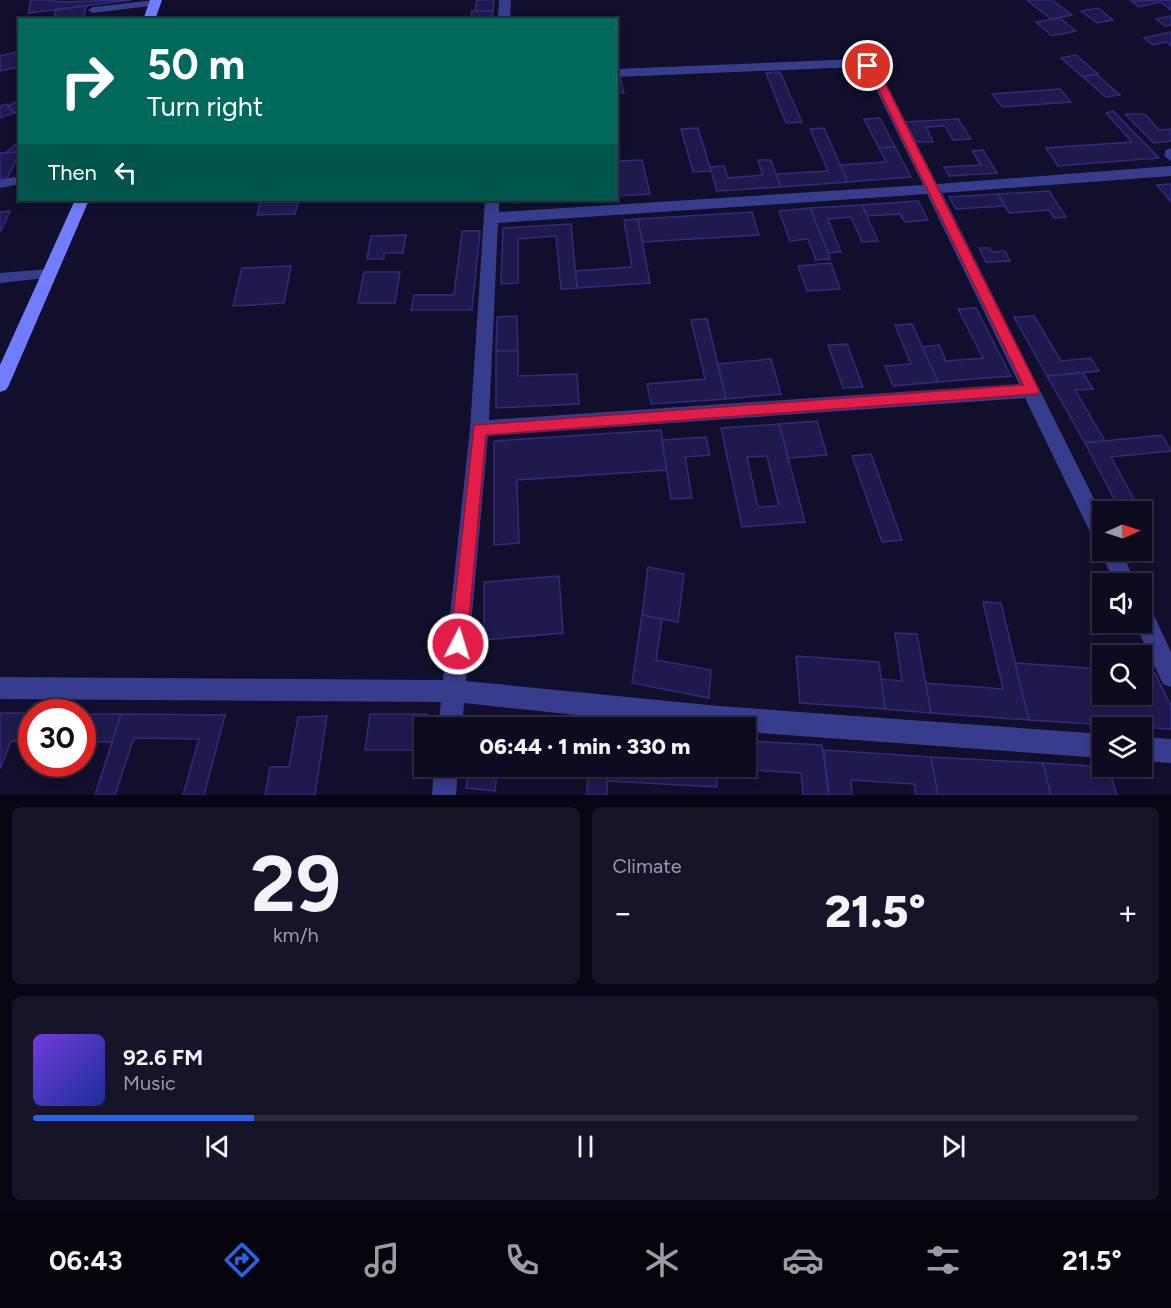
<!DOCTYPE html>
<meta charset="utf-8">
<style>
body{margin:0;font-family:Figtree,sans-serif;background:#161429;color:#f1f3f6;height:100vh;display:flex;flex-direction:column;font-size:22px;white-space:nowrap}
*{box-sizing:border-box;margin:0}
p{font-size:20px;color:#9a9ba5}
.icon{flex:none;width:33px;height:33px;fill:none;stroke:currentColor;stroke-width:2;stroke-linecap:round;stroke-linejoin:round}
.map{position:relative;height:795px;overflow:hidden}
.sheet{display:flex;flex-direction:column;gap:12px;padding:12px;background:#070612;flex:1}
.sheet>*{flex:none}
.guide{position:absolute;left:18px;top:18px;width:600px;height:183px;border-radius:0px;box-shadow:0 3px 9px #0003,0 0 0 2px #2d2b3e;background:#00695c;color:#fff;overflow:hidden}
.needle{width:39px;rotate:87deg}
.tools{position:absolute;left:1092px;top:501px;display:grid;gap:12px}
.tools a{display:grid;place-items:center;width:60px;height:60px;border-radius:0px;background:#0d0b20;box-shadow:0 3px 9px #0003,0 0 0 2px #2d2b3e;font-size:30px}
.speed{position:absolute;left:18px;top:699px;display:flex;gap:12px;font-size:30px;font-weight:700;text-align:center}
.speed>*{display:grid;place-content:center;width:78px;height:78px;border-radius:50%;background:#0d0b20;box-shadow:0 3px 9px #0003,0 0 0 2px #2d2b3e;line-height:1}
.speed .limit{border:9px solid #d22;background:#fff;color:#111}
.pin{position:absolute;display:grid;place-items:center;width:51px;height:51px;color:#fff;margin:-26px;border:3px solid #fff;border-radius:50%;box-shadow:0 2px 6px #0007}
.me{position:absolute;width:66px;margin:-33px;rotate:5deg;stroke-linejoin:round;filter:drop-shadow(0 0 4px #0008)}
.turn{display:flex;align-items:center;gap:21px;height:126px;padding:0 30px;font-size:27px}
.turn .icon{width:78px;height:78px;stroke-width:2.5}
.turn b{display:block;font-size:42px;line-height:51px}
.then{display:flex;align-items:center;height:57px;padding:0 30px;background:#0003;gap:12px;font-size:22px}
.big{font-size:45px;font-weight:800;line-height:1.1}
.sheet .tile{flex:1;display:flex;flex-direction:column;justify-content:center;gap:9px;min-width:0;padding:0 21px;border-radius:9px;background:#161429}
.sheet .dial{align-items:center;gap:0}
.dial b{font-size:78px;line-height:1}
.song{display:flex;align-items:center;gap:18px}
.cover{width:72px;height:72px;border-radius:9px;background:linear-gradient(135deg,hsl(260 70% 55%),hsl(230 70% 35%))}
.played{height:6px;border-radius:3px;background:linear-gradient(90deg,#2563eb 20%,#2d2b3e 20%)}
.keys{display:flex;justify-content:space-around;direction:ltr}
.heat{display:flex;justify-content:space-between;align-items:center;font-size:33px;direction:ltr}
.sheet .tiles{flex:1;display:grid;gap:12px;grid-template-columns:1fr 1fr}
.tile:last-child{grid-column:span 2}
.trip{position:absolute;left:414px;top:717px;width:342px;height:60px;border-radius:0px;background:#0d0b20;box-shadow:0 3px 9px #0003,0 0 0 2px #2d2b3e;font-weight:800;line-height:60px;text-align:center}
.tabs{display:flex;height:96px;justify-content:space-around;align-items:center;background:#05040d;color:#9a9ba5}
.tabs .icon{width:42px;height:42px}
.tabs .active{color:#2563eb}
.tabs b{font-size:27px;color:#f1f3f6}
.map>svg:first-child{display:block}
.building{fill:#1f1a4e;stroke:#322b7b;stroke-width:1.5;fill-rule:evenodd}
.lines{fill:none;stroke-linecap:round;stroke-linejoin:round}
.lane{fill:#373d8d;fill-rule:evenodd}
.street{fill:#373d8d;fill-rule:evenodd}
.secondary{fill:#717cff;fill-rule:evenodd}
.route{fill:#e11d48;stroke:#92132f;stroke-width:1.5}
</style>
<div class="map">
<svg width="1171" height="795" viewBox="0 0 1171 795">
<rect width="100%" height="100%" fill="#110f2b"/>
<g class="building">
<polygon points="31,0 56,0 56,2 131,0 28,13"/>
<polygon points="477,0 494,0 493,11 475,11"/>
<polygon points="1027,0 1052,0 1072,15 1051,19"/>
<polygon points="1171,0 1171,10 1160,2 1139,7 1131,1"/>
<polygon points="86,6 83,20 53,20 56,10"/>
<polygon points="1098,8 1113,20 1097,23 1081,11"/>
<polygon points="472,11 493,11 492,20 471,20"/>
<polygon points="1171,16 1171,25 1165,26 1156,19"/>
<polygon points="1060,18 1076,31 1052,36 1036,22"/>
<polygon points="1171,32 1171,46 1166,42 1153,45 1144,38"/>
<polygon points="20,51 20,67 0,71 0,56"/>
<polygon points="1076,55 1098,74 1083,77 1061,58"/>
<polygon points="780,72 802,122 786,123 766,73"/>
<polygon points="1096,74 1120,95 1106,97 1083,77"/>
<polygon points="616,77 620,77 624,93 616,93"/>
<polygon points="1060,89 1071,102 1002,107 992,94"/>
<polygon points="20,100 20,110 14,113 8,106"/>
<polygon points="6,104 14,113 0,118 0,106"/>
<polygon points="1113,111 1159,158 1058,166 1046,148 1132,142 1106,113"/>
<polygon points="1125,114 1145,114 1159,130 1171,129 1171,141 1154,143"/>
<polygon points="880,118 895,147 879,148 864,119"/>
<polygon points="958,119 971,139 953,140 945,126 926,127 933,142 916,142 905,122"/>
<polygon points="698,128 710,167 711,171 693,172 681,129"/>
<polygon points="824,128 848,182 781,187 776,174 828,171 810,129"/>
<polygon points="20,141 20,152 5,153"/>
<polygon points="895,147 911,177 848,182 840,165 886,162 879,148"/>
<polygon points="983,150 997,173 949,176 944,167 981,165 972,151"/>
<polygon points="20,152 7,179 0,180 0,153"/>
<polygon points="642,160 650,194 616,196 616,161"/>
<polygon points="758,160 771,160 781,187 717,191 710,167 724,166 728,178 763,175"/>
<polygon points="1171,184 1171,202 1157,185"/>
<polygon points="1049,191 1066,217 1054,218 1049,210 1009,213 998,194"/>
<polygon points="998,194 1005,206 956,209 949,197"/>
<polygon points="261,200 299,200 295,214 257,215"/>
<polygon points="513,200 565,200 513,203"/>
<polygon points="918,201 928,220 905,222 900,214 867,216 862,205"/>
<polygon points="862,205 878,241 862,242 851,217 828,219 841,252 828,253 810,208"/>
<polygon points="810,208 828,253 830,259 816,260 808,239 790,241 779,211"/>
<polygon points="10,211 1,231 0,231 0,212"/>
<polygon points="752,212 759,235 642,242 638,219"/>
<polygon points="638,219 650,283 577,288 575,271 632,267 624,220"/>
<polygon points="571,224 577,288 561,289 556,236 518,239 518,283 501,284 503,228"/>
<polygon points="462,231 480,231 472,310 411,310 414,295 454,295"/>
<polygon points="406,235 403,253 384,253 384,259 367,259 371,236"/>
<polygon points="979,248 990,248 992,252 1005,251 1010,261 986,262"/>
<polygon points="831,263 840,289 807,291 798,266"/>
<polygon points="291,266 284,303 233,306 242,268"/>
<polygon points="364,272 400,272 395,303 358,303"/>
<polygon points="976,308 1011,376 938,382 922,347 939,345 946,361 983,358 958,309"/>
<polygon points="517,316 518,351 496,351 497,317"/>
<polygon points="1034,316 1061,361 1091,358 1099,371 1047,376 1014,317"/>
<polygon points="707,319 726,399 651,404 647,384 705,379 691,320"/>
<polygon points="912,324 938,382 893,386 885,366 911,364 895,325"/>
<polygon points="847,344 863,387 843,388 828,345"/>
<polygon points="496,351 518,351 518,376 577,374 579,404 496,408"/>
<polygon points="771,359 781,394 726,399 718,364"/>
<polygon points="1083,373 1093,389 1075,390 1105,441 1085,443 1047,376"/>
<polygon points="817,421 827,455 788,458 779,424"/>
<path d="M779,424L805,522L742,527L721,428ZM767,456L779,506L758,507L747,457Z"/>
<polygon points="661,430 667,470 517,480 519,543 494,545 494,441"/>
<polygon points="1162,435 1171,451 1111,457 1141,512 1121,512 1085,443"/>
<polygon points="706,437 710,455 685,457 692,498 671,499 662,440"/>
<polygon points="871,454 902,540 882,542 852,456"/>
<polygon points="648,567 684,574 678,622 642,615"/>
<polygon points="559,576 563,633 484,640 484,582"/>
<polygon points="983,602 1001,603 1029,720 931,713 925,683 1003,689"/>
<polygon points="642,615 662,619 656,660 711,670 709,698 632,683"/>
<polygon points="895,633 917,634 931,713 885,709 881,679 902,681"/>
<polygon points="796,656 879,662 885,709 800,703"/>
<polygon points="1015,663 1102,669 1102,694 1142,694 1142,672 1155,673 1171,706 1171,729 1029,720"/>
<polygon points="0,713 32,713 32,742 11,741 0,769"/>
<polygon points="82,714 121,714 112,742 82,742"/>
<polygon points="121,714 225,715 204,795 183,795 199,739 134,738 115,795 95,795"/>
<polygon points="370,714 428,714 424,750 365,750"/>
<polygon points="327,716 315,795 265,795 270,767 289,767 298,717"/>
<polygon points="475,721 551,728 475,728"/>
<polygon points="746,741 822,745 829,795 803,795 801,773 716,768 746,766"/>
<polygon points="824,750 931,757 938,795 916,795 914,784 851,780 852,795 829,795"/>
<polygon points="931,757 1043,763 1051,795 938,795"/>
<polygon points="1043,763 1108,767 1117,795 1051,795"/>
<polygon points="469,766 498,766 495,791 466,788"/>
<polygon points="588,766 608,766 607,795 587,795"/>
<polygon points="608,766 716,766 717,787 608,781"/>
</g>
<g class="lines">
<g class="lane">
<polygon points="155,0 160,3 158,5 93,13 88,10 93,7"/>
<polygon points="20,176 20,184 0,188 0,180"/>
<polygon points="49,269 56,274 54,277 0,283 0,273"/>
</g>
<g class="street">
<polygon points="499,0 511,0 510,20 498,20"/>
<path d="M858,59L872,63L881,73L937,184L1171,166V176L942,193L1102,515V550H1121L1136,584H1115L1100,550L1102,544L1095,542L1025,398L488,436L466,681L719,706L1102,734V758L746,732V728H698L464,703L462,728H438L441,702L0,699V677L443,680L470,429L485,200H499V212L923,185L869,75L857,67L616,77V69ZM927,194L1019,384L489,420L498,223Z"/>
<polygon points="1171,148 1171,161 1164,156 1166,150"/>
<polygon points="1142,604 1150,607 1171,652 1171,687 1163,684 1134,622 1142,622"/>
<polygon points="1142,737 1171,739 1171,763 1142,761"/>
<polygon points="434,766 458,766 456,795 432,795"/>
</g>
<g class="secondary">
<polygon points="150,0 162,0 155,20 143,20"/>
<polygon points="75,200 89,200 9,385 6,390 0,392 0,365"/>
</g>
</g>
<polygon class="route" points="865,64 871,64 880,73 1039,390 1037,394 486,435 467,644 464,650 458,652 452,650 450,644 474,425 1023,385 871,74 863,66"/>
</svg>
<div class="tools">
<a><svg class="needle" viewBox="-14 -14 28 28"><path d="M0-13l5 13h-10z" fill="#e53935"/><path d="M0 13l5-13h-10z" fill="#9a9ba5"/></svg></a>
<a><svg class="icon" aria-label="sound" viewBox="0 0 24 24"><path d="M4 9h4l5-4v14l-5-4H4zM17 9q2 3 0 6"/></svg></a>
<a><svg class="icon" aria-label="search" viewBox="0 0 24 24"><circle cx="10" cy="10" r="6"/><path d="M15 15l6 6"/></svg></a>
<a><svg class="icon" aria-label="layers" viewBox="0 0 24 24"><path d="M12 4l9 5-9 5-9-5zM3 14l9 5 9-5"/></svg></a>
</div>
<div class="speed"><div class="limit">30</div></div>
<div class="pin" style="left:868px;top:66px;background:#d93025"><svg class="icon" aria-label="arrive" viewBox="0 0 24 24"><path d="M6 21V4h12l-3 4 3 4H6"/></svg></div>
<svg class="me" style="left:458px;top:644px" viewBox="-20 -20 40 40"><circle r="17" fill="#e11d48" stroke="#fff" stroke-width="3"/><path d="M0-11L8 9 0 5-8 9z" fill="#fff"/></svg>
<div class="trip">06:44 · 1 min · 330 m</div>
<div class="guide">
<div class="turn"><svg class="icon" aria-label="right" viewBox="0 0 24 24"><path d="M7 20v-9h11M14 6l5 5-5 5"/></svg><div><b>50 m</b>Turn right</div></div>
<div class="then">Then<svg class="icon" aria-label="left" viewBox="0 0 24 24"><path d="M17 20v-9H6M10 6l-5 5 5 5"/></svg></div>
</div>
</div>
<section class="sheet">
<div class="tiles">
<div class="tile dial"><b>29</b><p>km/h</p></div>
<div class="tile"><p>Climate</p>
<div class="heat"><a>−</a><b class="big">21.5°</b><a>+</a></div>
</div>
<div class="tile">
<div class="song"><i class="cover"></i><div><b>92.6 FM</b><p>Music</p></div></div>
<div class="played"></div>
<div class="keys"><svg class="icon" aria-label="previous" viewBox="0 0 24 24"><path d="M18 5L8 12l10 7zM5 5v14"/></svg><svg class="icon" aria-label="pause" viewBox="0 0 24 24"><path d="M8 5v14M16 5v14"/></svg><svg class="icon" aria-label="next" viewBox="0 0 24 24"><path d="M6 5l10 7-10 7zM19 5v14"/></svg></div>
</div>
</div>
</section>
<nav class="tabs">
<b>06:43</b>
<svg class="icon active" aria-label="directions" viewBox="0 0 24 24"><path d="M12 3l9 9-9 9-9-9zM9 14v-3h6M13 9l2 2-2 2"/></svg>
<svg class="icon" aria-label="music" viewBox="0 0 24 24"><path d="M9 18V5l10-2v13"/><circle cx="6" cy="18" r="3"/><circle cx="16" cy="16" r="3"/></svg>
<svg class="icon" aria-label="phone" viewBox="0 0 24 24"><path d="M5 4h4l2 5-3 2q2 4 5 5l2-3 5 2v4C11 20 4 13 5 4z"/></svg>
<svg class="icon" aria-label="climate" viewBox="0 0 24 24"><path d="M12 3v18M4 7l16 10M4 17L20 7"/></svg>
<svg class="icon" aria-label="car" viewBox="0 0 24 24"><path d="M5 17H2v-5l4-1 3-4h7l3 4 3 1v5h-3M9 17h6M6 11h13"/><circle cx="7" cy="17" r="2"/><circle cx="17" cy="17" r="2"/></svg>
<svg class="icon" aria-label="filters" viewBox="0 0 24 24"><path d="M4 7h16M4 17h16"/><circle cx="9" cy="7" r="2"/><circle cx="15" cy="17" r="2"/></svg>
<b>21.5°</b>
</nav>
